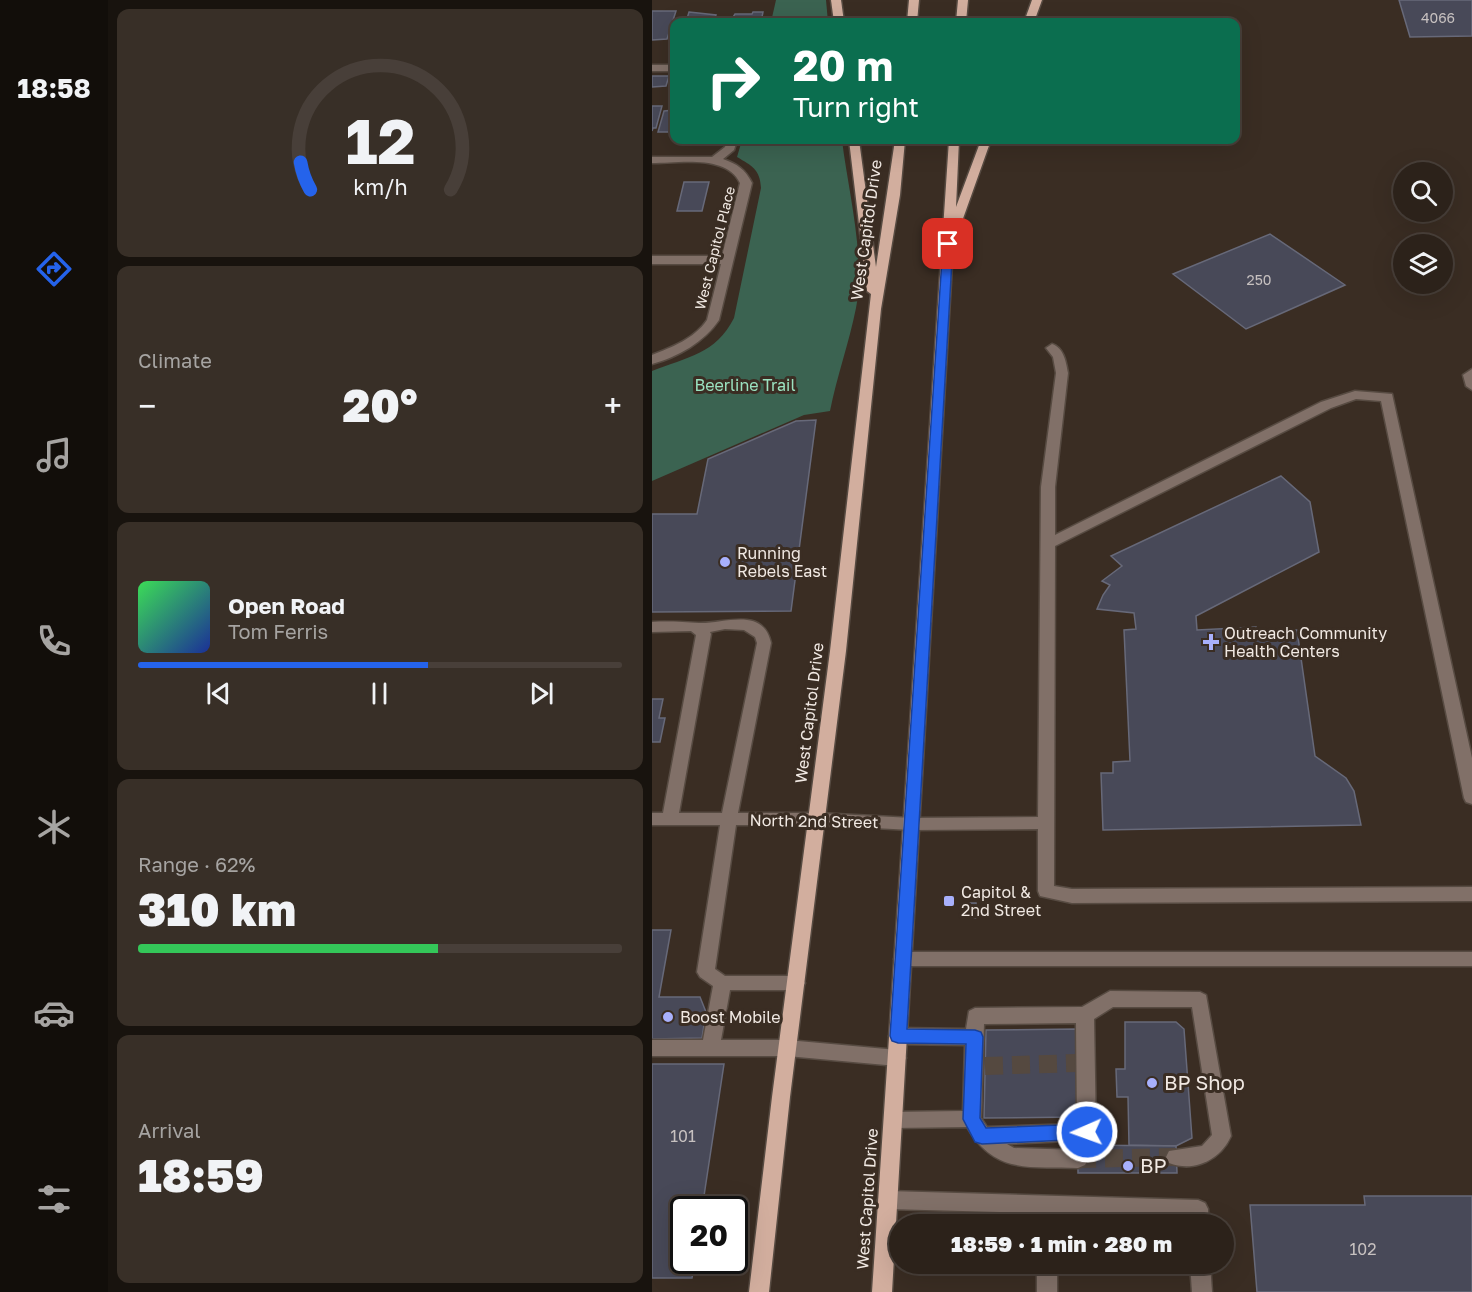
<!DOCTYPE html>
<meta charset="utf-8">
<style>
body{margin:0;font-family:"Golos Text",sans-serif;background:#382f27;color:#f1f3f6;height:100vh;display:flex;flex-direction:column;font-size:22px;white-space:nowrap}
*{box-sizing:border-box;margin:0}
p{font-size:20px;color:#a6a4a2}
.icon{flex:none;width:33px;height:33px;fill:none;stroke:currentColor;stroke-width:2;stroke-linecap:round;stroke-linejoin:round}
.map{position:relative;flex:1;overflow:hidden}
.drawer{display:flex;flex-direction:column;gap:9px;padding:9px;background:#18130e;width:544px}
.drawer>*{flex:none}
.top-card{position:absolute;left:18px;top:18px;width:570px;height:126px;border-radius:12px;box-shadow:0 6px 24px #0002,0 0 0 2px #483f39;background:#0b6e4f;color:#fff;overflow:hidden}
.fabs{position:absolute;left:741px;top:162px;display:grid;gap:12px}
.fabs a{display:grid;place-items:center;width:60px;height:60px;border-radius:50%;background:#2c221a;box-shadow:0 6px 24px #0002,0 0 0 2px #483f39;font-size:30px}
.speed{position:absolute;left:18px;top:1196px;display:flex;gap:12px;font-size:30px;font-weight:700;text-align:center}
.speed>*{display:grid;place-content:center;width:78px;height:78px;border-radius:50%;background:#2c221a;box-shadow:0 6px 24px #0002,0 0 0 2px #483f39;line-height:1}
.speed .limit{border:3px solid #111;border-radius:9px;background:#fff;color:#111}
.pin{position:absolute;display:grid;place-items:center;width:51px;height:51px;color:#fff;margin:-26px;border-radius:12px;box-shadow:0 3px 9px #0006}
.me{position:absolute;width:66px;margin:-33px;rotate:268deg;stroke-linejoin:round;filter:drop-shadow(0 0 4px #0008)}
.turn{display:flex;align-items:center;gap:21px;height:126px;padding:0 24px;font-size:27px}
.turn .icon{width:78px;height:78px;stroke-width:2.5}
.turn b{display:block;font-size:42px;line-height:51px}
.big{font-size:45px;font-weight:800;line-height:1.1}
.drawer .tile{flex:1;display:flex;flex-direction:column;justify-content:center;gap:9px;min-width:0;padding:0 21px;border-radius:12px;background:#382f27}
.drawer .dial{align-items:center;gap:0}
.dial svg{height:156px;overflow:visible;fill:none;stroke:#483f39;stroke-width:7;stroke-linecap:round;text-anchor:middle}
.dial text{fill:#f1f3f6;stroke:none}
.song{display:flex;align-items:center;gap:18px}
.cover{width:72px;height:72px;border-radius:9px;background:linear-gradient(135deg,hsl(130 70% 55%),hsl(230 70% 35%))}
.played{height:6px;border-radius:3px;background:linear-gradient(90deg,#2563eb 60%,#483f39 60%)}
.keys{display:flex;justify-content:space-around;direction:ltr}
.heat{display:flex;justify-content:space-between;align-items:center;font-size:33px;direction:ltr}
.charge{height:9px;border-radius:4px;background:linear-gradient(90deg,#34c759 62%,#483f39 0)}
.trip{position:absolute;left:237px;top:1214px;width:345px;height:60px;border-radius:30px;background:#2c221a;box-shadow:0 6px 24px #0002,0 0 0 2px #483f39;font-weight:800;line-height:60px;text-align:center}
main{display:flex;flex:1;min-height:0}
.tabs{display:flex;flex-direction:column;width:108px;justify-content:space-around;align-items:center;background:#120e0a;color:#a6a4a2}
.tabs .icon{width:42px;height:42px}
.tabs .on{color:#2563eb}
.tabs b{font-size:27px;color:#f1f3f6}
.map>svg:first-child{display:block}
.green{fill:#3b6351}
.building{fill:#484958;stroke:#676979;stroke-width:1.5}
.lines{fill:none;stroke-linecap:round;stroke-linejoin:round}
.minor-tunnel{stroke:#554940;stroke-width:18;stroke-dasharray:18 9;stroke-linecap:butt}
.minor-casing{stroke:#574b42;stroke-width:3}
.major-casing{stroke:#574b42;stroke-width:3}
.minor{fill:#817068;fill-rule:evenodd}
.major{fill:#d2ae9e;fill-rule:evenodd}
.route{fill:#2563eb;stroke:#184099;stroke-width:1.5}
.poi-dot{fill:#a8b0fc;stroke:#3a2d23;stroke-width:2}
.labels{text-anchor:middle;stroke-width:6;stroke-linejoin:round;paint-order:stroke}
.number-label{font-size:14px;fill:#c7c1c0}
.far-street-label{font-size:14px;fill:#f1e9e3;stroke:#3a2d23}
.street-label{font-size:16px;fill:#f1e9e3;stroke:#3a2d23}
.park-label{font-size:16px;fill:#9be3c1;stroke:#3a2d23}
.poi-label{font-size:16px;fill:#f1e9e3;stroke:#3a2d23;text-anchor:start}
.near-number-label{font-size:16px;fill:#c7c1c0}
.near-poi-label{font-size:20px;fill:#f1e9e3;stroke:#3a2d23;text-anchor:start}
</style>
<main>
<nav class="tabs">
<b>18:58</b>
<svg class="icon on" aria-label="directions" viewBox="0 0 24 24"><path d="M12 3l9 9-9 9-9-9zM9 14v-3h6M13 9l2 2-2 2"/></svg>
<svg class="icon" aria-label="music" viewBox="0 0 24 24"><path d="M9 18V5l10-2v13"/><circle cx="6" cy="18" r="3"/><circle cx="16" cy="16" r="3"/></svg>
<svg class="icon" aria-label="phone" viewBox="0 0 24 24"><path d="M5 4h4l2 5-3 2q2 4 5 5l2-3 5 2v4C11 20 4 13 5 4z"/></svg>
<svg class="icon" aria-label="climate" viewBox="0 0 24 24"><path d="M12 3v18M4 7l16 10M4 17L20 7"/></svg>
<svg class="icon" aria-label="car" viewBox="0 0 24 24"><path d="M5 17H2v-5l4-1 3-4h7l3 4 3 1v5h-3M9 17h6M6 11h13"/><circle cx="7" cy="17" r="2"/><circle cx="17" cy="17" r="2"/></svg>
<svg class="icon" aria-label="filters" viewBox="0 0 24 24"><path d="M4 7h16M4 17h16"/><circle cx="9" cy="7" r="2"/><circle cx="15" cy="17" r="2"/></svg>
</nav>
<section class="drawer">
<div class="tile dial"><svg viewBox="0 0 100 80">
<path d="M14 69A42 42 0 1 1 86 69"/>
<path d="M14 69A42 42 0 0 1 9 55" stroke="#2563eb"/>
<text x="50" y="56" font-size="32" font-weight="700">12</text>
<text x="50" y="72" font-size="11">km/h</text>
</svg></div>
<div class="tile"><p>Climate</p>
<div class="heat"><a>−</a><b class="big">20°</b><a>+</a></div>
</div>
<div class="tile">
<div class="song"><i class="cover"></i><div><b>Open Road</b><p>Tom Ferris</p></div></div>
<div class="played"></div>
<div class="keys"><svg class="icon" aria-label="previous" viewBox="0 0 24 24"><path d="M18 5L8 12l10 7zM5 5v14"/></svg><svg class="icon" aria-label="pause" viewBox="0 0 24 24"><path d="M8 5v14M16 5v14"/></svg><svg class="icon" aria-label="next" viewBox="0 0 24 24"><path d="M6 5l10 7-10 7zM19 5v14"/></svg></div>
</div>
<div class="tile"><p>Range · 62%</p><b class="big">310 km</b><div class="charge"></div></div>
<div class="tile"><p>Arrival</p><b class="big">18:59</b></div>
</section>
<div class="map">
<svg width="820" height="1292" viewBox="0 0 820 1292">
<rect width="100%" height="100%" fill="#3a2d23"/>
<g class="green">
<polygon points="124,0 174,0 176,22 119,22"/>
<path d="M90,140H190C196,190 214,259 204,308C197,343 185,376 178,411L152,415L0,481V371C35,357 64,354 82,318L109,188C108,169 100,166 85,157Z"/>
</g>
<g class="building">
<polygon points="747,0 820,0 820,36 758,37"/>
<polygon points="0,11 24,11 15,39 0,40"/>
<polygon points="37,12 64,15 62,22 34,22"/>
<polygon points="101,12 111,12 109,22 78,22 83,14 100,14"/>
<polygon points="0,76 17,76 14,86 0,87"/>
<polygon points="0,106 10,106 4,128 1,128 0,131"/>
<polygon points="22,110 22,129 20,132 6,132 12,111"/>
<polygon points="32,182 57,182 50,211 25,211"/>
<polygon points="618,234 693,285 594,329 521,274"/>
<polygon points="164,420 139,611 0,612 0,514 45,514 56,459 144,421"/>
<polygon points="629,476 658,502 667,552 544,616 545,630 604,627 604,630 645,630 663,756 694,778 702,791 709,825 451,830 449,773 461,773 461,762 478,761 472,630 484,629 482,613 445,609 451,595 458,585 450,581 470,566 459,556"/>
<polygon points="0,699 11,699 7,718 13,718 8,742 0,742"/>
<polygon points="312,903 324,903 324,918 311,918"/>
<polygon points="0,930 19,930 7,997 48,997 54,1012 50,1038 0,1039"/>
<polygon points="473,1022 524,1022 532,1029 540,1138 524,1146 477,1145 476,1097 465,1097 464,1069 473,1069"/>
<polygon points="424,1029 426,1117 332,1118 334,1030"/>
<polygon points="0,1064 72,1064 50,1209 32,1209 32,1260 43,1260 40,1278 0,1278"/>
<polygon points="426,1145 524,1146 525,1173 426,1173"/>
<polygon points="712,1196 820,1196 820,1292 605,1292 598,1205 713,1205"/>
</g>
<g class="lines">
<g class="minor-tunnel">
<polyline points="333,1066 425,1063"/>
<polyline points="426,1159 524,1157"/>
</g>
<defs>
<g id="minor">
<rect x="0" y="65" width="22" height="6"/>
<path d="M75,140H85L82,150L71,159C85,164 93,169 100,183L67,320C52,342 26,357 0,364V355C20,347 42,339 55,320L69,264H0V256H70L88,183C75,154 26,163 0,163V157H60L73,147Z"/>
<path d="M400,344C412,348 414,362 416,373L403,487V535L669,402L703,391L740,394L820,758V804L814,802L812,798L729,401L704,399L679,408L403,546L402,886L420,889L820,887V901L420,903L388,896L386,891V829L260,830L165,825H84L63,969L73,976H144L150,978L153,983L150,988L144,990H78L69,1040H135L245,1050L251,1052L254,1058L251,1064L245,1066L135,1056H0V1040H51L61,986L48,977L45,972L68,825H0V813H11L44,635L39,631L0,632V622C16,621 31,622 47,623C72,624 111,606 119,643L86,813H165L260,818L386,817L389,487L404,373L401,357L394,348ZM73,629L92,630L103,637L105,643L70,813H27L59,634L58,632Z"/>
<polygon points="820,369 820,390 814,386 811,375"/>
<polygon points="251,952 820,952 820,966 251,966 245,964 242,959 245,954"/>
<path d="M458,991L548,992L554,995L579,1136C569,1159 543,1173 517,1163L514,1157L517,1151L550,1146L560,1135L540,1007H461L442,1019L444,1132L442,1138L435,1140L355,1144L362,1148L426,1150L433,1153L436,1159L433,1165L426,1168C378,1166 343,1175 315,1127L241,1128L234,1126L232,1120L234,1114L241,1112L311,1111L313,1045L246,1044L240,1041L237,1036L240,1031L246,1028L314,1029L317,1011L323,1008L430,1007ZM424,1023L425,1124L335,1127L329,1118L332,1024Z"/>
<polygon points="236,1191 546,1200 553,1203 556,1209 556,1224 536,1224 536,1218 405,1214 405,1224 385,1224 385,1213 236,1209 229,1206 226,1200 229,1194"/>
<rect x="385" y="1263" width="20" height="29"/>
<polygon points="538,1263 558,1263 560,1292 540,1292"/>
</g>
<g id="major">
<polygon points="179,0 189,0 192,22 182,22"/>
<polygon points="257,0 267,0 265,22 255,22"/>
<polygon points="306,0 316,0 314,22 304,22"/>
<polygon points="380,0 390,0 382,22 372,22"/>
<polygon points="197,140 207,140 224,267 243,140 253,140 248,195 229,309 194,651 138,1097 117,1292 97,1292 120,1097 178,651 219,294 215,291"/>
<polygon points="297,140 307,140 304,207 329,140 339,140 308,227 302,230 240,1292 220,1292"/>
</g>
</defs>
<use href="#minor" class="minor-casing"/>
<use href="#major" class="major-casing"/>
<use href="#minor" class="minor"/>
<use href="#major" class="major"/>
</g>
<polygon class="route" points="296,241 301,244 255,1029 323,1030 329,1032 331,1037 328,1118 334,1128 435,1124 441,1126 443,1132 441,1137 435,1139 330,1144 323,1142 311,1119 314,1044 246,1043 240,1041 238,1036 291,244"/>
<g class="poi-dot">
<circle cx="73" cy="562" r="6"/>
<path d="M556 633h6v6h6v6h-6v6h-6v-6h-6v-6h6z"/>
<rect x="291" y="895" width="12" height="12" rx="3"/>
<circle cx="16" cy="1017" r="6"/>
<circle cx="500" cy="1083" r="6"/>
<circle cx="476" cy="1166" r="6"/>
</g>
<g class="labels">
<g class="number-label">
<text x="786" y="23">4066</text>
<text x="607" y="285">250</text>
</g>
<g class="far-street-label">
<text transform="translate(63 248) rotate(-76)" y="5">West Capitol Place</text>
</g>
<g class="street-label">
<text transform="translate(214 230) rotate(-82)" y="6">West Capitol Drive</text>
<text transform="translate(157 713) rotate(-83)" y="6">West Capitol Drive</text>
<text transform="translate(162 821) rotate(1)" y="6">North 2nd Street</text>
<text transform="translate(215 1199) rotate(-86)" y="6">West Capitol Drive</text>
</g>
<g class="park-label">
<text x="93" y="391">Beerline Trail</text>
</g>
<g class="poi-label">
<text x="85" y="559">Running<tspan x="85" dy="18">Rebels East</tspan></text>
<text x="572" y="639">Outreach Community<tspan x="572" dy="18">Health Centers</tspan></text>
<text x="309" y="898">Capitol &amp;<tspan x="309" dy="18">2nd Street</tspan></text>
<text x="28" y="1023">Boost Mobile</text>
</g>
<g class="near-number-label">
<text x="31" y="1142">101</text>
<text x="711" y="1255">102</text>
</g>
<g class="near-poi-label">
<text x="512" y="1090">BP Shop</text>
<text x="488" y="1173">BP</text>
</g>
</g>
</svg>
<div class="fabs">
<a><svg class="icon" aria-label="search" viewBox="0 0 24 24"><circle cx="10" cy="10" r="6"/><path d="M15 15l6 6"/></svg></a>
<a><svg class="icon" aria-label="layers" viewBox="0 0 24 24"><path d="M12 4l9 5-9 5-9-5zM3 14l9 5 9-5"/></svg></a>
</div>
<div class="speed"><div class="limit">20</div></div>
<div class="pin" style="left:296px;top:244px;background:#d93025"><svg class="icon" aria-label="arrive" viewBox="0 0 24 24"><path d="M6 21V4h12l-3 4 3 4H6"/></svg></div>
<svg class="me" style="left:435px;top:1132px" viewBox="-20 -20 40 40"><circle r="17" fill="#2563eb" stroke="#fff" stroke-width="3"/><path d="M0-11L8 9 0 5-8 9z" fill="#fff"/></svg>
<div class="trip">18:59 · 1 min · 280 m</div>
<div class="top-card">
<div class="turn"><svg class="icon" aria-label="right" viewBox="0 0 24 24"><path d="M7 20v-9h11M14 6l5 5-5 5"/></svg><div><b>20 m</b>Turn right</div></div>
</div>
</div>
</main>
